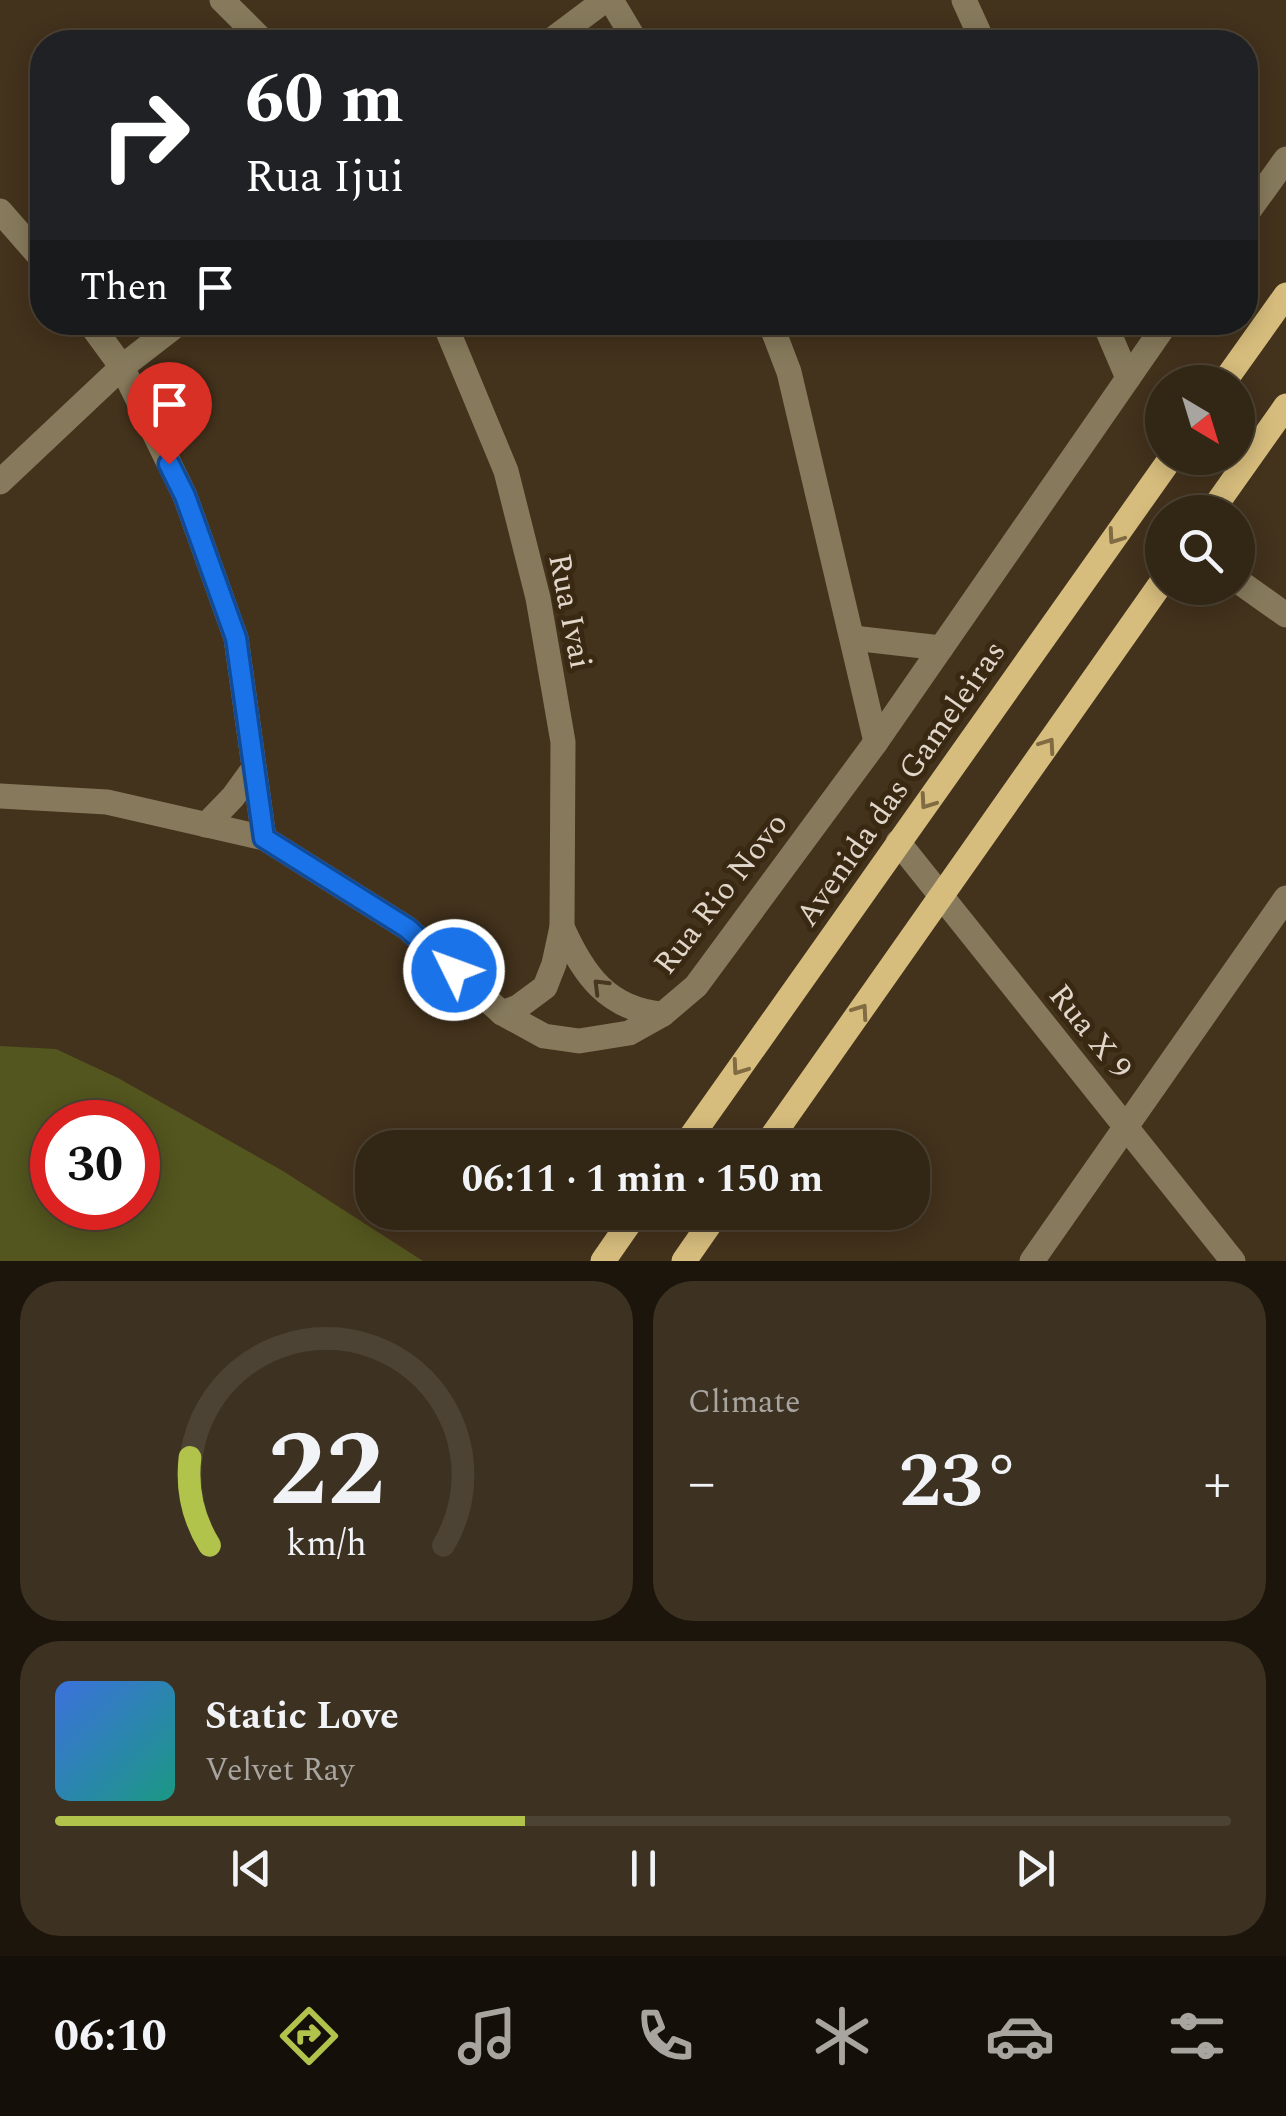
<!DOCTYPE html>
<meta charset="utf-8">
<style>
body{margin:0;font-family:Spectral,serif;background:#3d3222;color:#f1f3f6;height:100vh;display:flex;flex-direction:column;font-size:38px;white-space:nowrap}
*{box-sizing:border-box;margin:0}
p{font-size:32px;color:#a8a5a0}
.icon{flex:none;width:55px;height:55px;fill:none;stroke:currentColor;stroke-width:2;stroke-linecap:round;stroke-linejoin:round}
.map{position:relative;height:1261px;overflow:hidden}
.panel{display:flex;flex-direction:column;gap:20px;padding:20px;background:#1c150c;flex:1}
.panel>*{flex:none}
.hud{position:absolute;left:30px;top:30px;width:1228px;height:305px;border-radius:40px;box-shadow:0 5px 25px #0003,0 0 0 2px #4d4334;background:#202124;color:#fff;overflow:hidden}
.needle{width:65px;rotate:142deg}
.fabs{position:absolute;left:1145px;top:365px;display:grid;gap:20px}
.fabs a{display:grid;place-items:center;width:110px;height:110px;border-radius:50%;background:#322615;box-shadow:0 5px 25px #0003,0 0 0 2px #4d4334;font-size:50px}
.speed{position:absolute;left:30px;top:1100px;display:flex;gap:20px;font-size:50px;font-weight:700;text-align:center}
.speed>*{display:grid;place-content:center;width:130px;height:130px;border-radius:50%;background:#322615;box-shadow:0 5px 25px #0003,0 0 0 2px #4d4334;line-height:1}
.speed .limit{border:15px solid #d22;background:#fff;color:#111}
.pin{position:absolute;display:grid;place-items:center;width:85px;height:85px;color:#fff;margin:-102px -42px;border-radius:50% 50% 50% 0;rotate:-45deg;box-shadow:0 0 10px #0007}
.pin .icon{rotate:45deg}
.me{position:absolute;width:110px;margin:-55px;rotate:312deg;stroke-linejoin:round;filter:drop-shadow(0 0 8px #0008)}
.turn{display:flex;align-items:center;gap:35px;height:210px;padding:0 50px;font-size:45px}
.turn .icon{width:130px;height:130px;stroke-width:2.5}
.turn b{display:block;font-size:70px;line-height:85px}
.then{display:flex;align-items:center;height:95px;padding:0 50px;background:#0003;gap:20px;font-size:38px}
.big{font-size:75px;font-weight:700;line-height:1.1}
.panel .tile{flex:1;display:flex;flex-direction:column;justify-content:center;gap:15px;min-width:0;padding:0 35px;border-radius:40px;background:#3d3222}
.panel .dial{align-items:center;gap:0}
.dial svg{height:260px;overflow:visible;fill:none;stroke:#4d4334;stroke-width:7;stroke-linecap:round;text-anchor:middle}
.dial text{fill:#f1f3f6;stroke:none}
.song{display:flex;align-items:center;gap:30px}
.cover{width:120px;height:120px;border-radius:15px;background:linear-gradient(135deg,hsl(220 70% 55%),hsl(170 70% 35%))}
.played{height:10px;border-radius:5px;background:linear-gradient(90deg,#b2c34c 40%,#4d4334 40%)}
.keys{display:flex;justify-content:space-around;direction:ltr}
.heat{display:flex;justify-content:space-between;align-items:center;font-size:55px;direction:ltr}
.panel .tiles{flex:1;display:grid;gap:20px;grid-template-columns:1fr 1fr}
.tile:last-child{grid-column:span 2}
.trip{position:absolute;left:355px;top:1130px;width:575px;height:100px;border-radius:40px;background:#322615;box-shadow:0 5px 25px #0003,0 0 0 2px #4d4334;font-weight:700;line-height:100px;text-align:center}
.menu{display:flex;height:160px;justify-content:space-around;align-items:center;background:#140f08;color:#a8a5a0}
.menu .icon{width:70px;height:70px}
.menu .current{color:#b2c34c}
.menu b{font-size:45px;color:#f1f3f6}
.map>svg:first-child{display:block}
.green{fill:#53561e;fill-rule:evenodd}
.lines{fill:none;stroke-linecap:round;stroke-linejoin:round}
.minor{stroke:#877a5c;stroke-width:25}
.major{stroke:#d7bd7d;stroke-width:25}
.oneway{stroke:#806b42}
.oneway2{stroke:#493821}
.route-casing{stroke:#114b97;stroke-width:25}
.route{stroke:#1a73e8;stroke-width:18}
.labels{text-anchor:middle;stroke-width:10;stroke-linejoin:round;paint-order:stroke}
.street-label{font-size:32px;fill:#e1d6ca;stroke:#392812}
</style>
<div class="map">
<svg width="1286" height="1261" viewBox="0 0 1286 1261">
<rect width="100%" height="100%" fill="#43321c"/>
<path class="green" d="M0,1046L56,1049L118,1078L283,1171L423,1261H0ZM52,1122H138V1208H52Z"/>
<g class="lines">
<g class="minor">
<polyline points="222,0 264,42"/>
<polyline points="611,0 636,42"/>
<polyline points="964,0 983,42"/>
<polyline points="549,42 605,0"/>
<polyline points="0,211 42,259"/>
<polyline points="1245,216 1286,159"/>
<polyline points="89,322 122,367 185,496 236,638 264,838"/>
<polyline points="444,322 506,471 538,598 563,742 562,927 554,964 545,987 518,1007 502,1013"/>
<polyline points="770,322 789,372 876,742"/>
<polyline points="1104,322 1128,378"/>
<polyline points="0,482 122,367 180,322"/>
<polyline points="1238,581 1286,615"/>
<polyline points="853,638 941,648"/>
<polyline points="0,796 107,802 264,838 407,928 502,1013 544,1036 579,1041 629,1033 663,1014 696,986 876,742 1167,322"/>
<polyline points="206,825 233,797 254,768"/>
<polyline points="898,842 1233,1261"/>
<path d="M562,927C583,974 608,1010 663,1014"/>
<polyline points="1032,1261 1286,898"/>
</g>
<g class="major">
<polyline points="1224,382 1286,295"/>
<polyline points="1211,512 1286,406"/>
<polyline points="683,1148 1171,458"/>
<polyline points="764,1148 1162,582"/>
<polyline points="603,1261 637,1212"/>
<polyline points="684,1261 718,1212"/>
</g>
</g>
<defs><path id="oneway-chevron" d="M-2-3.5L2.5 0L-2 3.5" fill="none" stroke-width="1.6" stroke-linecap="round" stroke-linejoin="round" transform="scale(2.5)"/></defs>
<g class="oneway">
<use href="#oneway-chevron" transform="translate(1115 537) rotate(125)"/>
<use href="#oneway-chevron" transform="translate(1048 745) rotate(-55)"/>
<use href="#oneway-chevron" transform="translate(927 802) rotate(125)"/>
<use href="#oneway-chevron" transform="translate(861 1011) rotate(-55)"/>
<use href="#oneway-chevron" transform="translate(739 1068) rotate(125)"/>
</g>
<use class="oneway2" href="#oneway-chevron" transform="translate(600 986) rotate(-135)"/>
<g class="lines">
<defs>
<polyline id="route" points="169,464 185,496 236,638 264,838 407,928 454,970"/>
</defs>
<use href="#route" class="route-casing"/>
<use href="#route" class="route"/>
</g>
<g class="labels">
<g class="street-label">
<text transform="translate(571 611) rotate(79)" y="11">Rua Ivai</text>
<text transform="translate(900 783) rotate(-55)" y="11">Avenida das Gameleiras</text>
<text transform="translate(720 893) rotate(-52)" y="11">Rua Rio Novo</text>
<text transform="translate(1091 1031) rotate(51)" y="11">Rua X 9</text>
</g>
</g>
</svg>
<div class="fabs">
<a><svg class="needle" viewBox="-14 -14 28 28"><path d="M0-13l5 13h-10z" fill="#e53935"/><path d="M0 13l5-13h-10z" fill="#a8a5a0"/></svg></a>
<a><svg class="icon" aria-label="search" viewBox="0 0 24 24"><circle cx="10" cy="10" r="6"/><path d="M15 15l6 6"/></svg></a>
</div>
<div class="speed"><div class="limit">30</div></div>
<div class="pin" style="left:169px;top:464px;background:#d93025"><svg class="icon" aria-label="arrive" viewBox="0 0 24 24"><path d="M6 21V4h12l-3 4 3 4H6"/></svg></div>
<svg class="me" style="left:454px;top:970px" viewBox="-20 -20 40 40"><circle r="17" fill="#1a73e8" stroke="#fff" stroke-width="3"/><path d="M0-11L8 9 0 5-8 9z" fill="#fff"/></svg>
<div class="trip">06:11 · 1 min · 150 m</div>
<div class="hud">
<div class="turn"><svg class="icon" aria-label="right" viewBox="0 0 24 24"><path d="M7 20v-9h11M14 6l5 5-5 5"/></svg><div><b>60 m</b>Rua Ijui</div></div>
<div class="then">Then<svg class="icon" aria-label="arrive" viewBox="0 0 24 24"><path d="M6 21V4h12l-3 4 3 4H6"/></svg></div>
</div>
</div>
<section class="panel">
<div class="tiles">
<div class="tile dial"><svg viewBox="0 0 100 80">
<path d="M14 69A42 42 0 1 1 86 69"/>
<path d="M14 69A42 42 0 0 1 8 42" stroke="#b2c34c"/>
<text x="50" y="56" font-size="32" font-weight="700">22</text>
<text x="50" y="72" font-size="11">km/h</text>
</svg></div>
<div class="tile"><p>Climate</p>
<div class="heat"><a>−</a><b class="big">23°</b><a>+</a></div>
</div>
<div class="tile">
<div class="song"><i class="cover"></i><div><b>Static Love</b><p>Velvet Ray</p></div></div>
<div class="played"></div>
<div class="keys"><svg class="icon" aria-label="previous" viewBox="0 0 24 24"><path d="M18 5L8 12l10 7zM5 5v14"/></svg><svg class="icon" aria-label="pause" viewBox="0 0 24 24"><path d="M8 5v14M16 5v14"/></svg><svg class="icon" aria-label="next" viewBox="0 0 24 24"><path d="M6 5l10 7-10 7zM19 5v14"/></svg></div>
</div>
</div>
</section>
<nav class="menu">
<b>06:10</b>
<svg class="icon current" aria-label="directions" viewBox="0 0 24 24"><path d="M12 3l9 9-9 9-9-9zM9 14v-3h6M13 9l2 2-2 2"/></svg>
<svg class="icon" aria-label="music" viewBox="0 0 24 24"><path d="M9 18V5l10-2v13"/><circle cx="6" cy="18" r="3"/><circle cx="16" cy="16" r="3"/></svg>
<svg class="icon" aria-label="phone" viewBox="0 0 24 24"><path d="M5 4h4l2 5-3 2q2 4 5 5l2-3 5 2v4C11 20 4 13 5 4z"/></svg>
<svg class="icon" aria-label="climate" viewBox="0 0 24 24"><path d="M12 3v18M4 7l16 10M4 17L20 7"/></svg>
<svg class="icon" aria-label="car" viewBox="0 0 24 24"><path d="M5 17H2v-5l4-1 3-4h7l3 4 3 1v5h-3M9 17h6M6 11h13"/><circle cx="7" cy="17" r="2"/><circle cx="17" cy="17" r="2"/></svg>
<svg class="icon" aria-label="filters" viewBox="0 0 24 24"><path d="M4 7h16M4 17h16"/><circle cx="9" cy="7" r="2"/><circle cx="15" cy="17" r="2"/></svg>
</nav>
